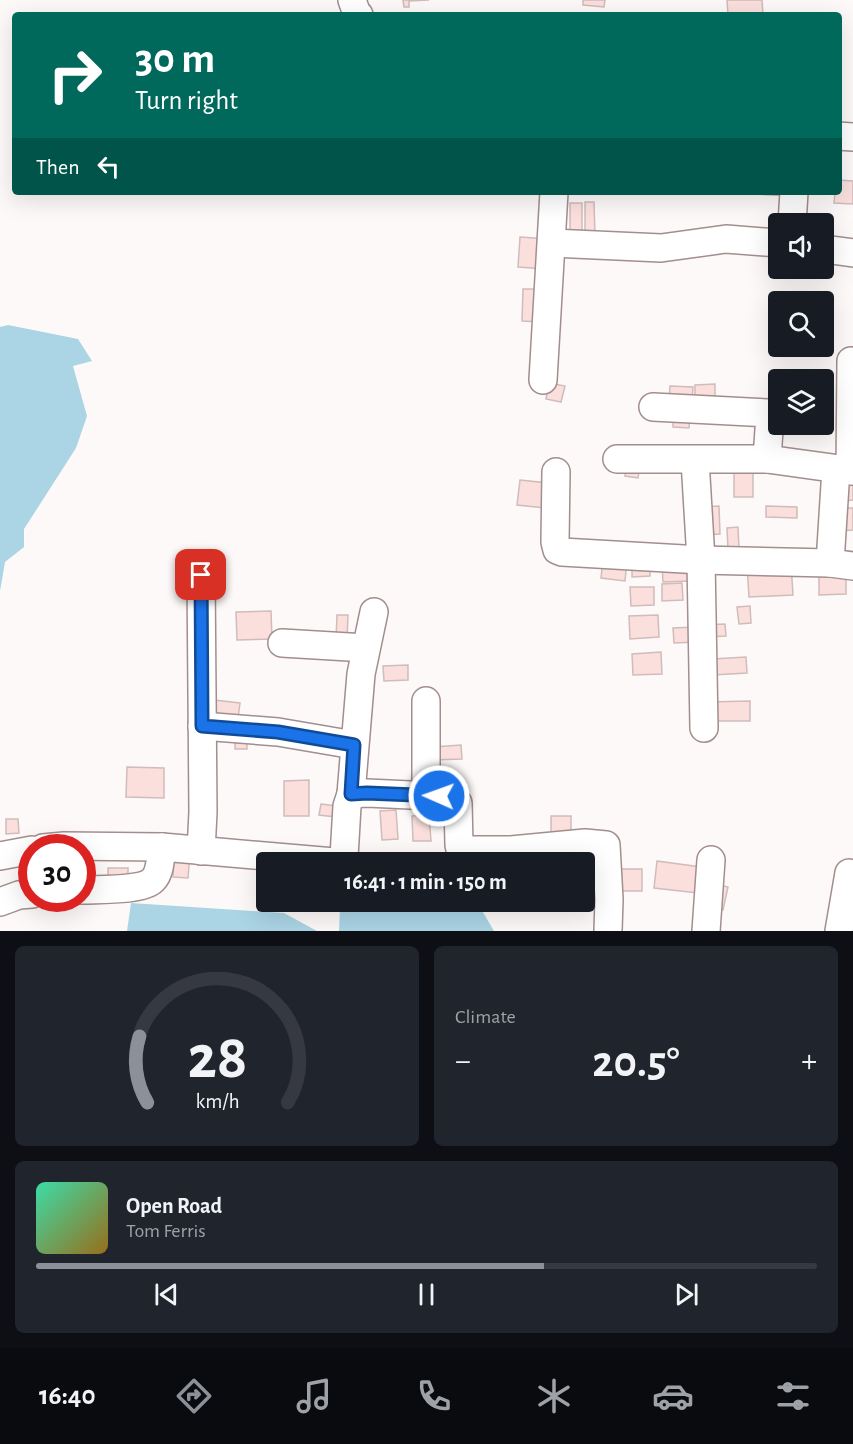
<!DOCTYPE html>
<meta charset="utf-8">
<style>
body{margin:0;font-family:"Alegreya Sans",sans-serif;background:#20242c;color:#f1f3f6;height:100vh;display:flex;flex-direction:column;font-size:22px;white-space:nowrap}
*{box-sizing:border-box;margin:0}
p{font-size:20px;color:#9ea1a6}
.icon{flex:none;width:33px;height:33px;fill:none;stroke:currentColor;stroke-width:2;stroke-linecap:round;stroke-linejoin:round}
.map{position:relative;height:931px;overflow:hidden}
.drawer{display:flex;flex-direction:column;gap:15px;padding:15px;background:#0d0f14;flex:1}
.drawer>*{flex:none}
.guide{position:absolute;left:12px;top:12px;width:830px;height:183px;border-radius:6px;box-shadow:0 6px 24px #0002;background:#00695c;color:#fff;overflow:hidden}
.tools{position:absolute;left:768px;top:213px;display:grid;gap:12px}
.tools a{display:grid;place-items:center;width:66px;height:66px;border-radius:6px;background:#171b24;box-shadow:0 6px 24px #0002;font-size:30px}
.speed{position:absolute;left:18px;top:834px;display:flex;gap:12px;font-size:30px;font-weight:700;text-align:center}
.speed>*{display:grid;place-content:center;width:78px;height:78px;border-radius:50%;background:#171b24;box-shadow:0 6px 24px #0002;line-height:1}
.speed .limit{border:9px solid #d22;background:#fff;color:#111}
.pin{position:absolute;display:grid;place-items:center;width:51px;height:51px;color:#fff;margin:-26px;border-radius:12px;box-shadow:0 3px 9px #0006}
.me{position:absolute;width:66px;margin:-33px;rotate:272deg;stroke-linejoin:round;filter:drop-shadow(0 0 4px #0008)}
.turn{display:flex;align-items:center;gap:21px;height:126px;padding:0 24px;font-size:27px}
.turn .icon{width:78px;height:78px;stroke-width:2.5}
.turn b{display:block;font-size:42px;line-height:51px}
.then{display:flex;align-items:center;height:57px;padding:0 24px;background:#0003;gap:12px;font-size:22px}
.big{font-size:45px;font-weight:600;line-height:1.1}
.drawer .widget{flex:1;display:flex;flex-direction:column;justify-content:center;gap:9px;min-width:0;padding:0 21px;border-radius:9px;background:#20242c}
.drawer .dial{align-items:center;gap:0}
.dial svg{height:156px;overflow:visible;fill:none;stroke:#363941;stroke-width:7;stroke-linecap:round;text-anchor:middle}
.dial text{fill:#f1f3f6;stroke:none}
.song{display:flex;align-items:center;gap:18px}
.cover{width:72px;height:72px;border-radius:9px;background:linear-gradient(135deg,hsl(160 70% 55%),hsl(40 70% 35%))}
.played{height:6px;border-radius:3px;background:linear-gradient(90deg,#8c9099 65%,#363941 65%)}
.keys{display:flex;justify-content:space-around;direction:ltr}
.heat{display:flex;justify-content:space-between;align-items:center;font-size:33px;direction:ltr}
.drawer .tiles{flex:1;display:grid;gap:15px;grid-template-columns:1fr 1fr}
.widget:last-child{grid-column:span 2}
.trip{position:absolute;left:256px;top:852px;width:339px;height:60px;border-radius:6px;background:#171b24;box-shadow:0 6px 24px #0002;font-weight:600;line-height:60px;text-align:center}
.dock{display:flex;height:96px;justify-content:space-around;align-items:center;background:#090b0e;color:#9ea1a6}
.dock .icon{width:42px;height:42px}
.dock .active{color:#8c9099}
.dock b{font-size:27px;color:#f1f3f6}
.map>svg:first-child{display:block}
.water{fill:#abd4e5}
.building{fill:#fadfdd;stroke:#d0bcba;stroke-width:1.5}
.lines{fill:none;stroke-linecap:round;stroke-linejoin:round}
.minor-casing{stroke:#a28e8d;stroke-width:30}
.minor{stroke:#fff;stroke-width:27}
.route-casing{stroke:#114b97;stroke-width:15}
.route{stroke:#1a73e8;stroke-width:10}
</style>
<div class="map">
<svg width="853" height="931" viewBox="0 0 853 931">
<rect width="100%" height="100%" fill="#fdf9f9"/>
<g class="water">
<polygon points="8,325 78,339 92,361 73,366 87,416 76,448 24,529 24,547 5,562 0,591 0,327"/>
<polygon points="434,902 477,902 494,931 339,931 340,908"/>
<polygon points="131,903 284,913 317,931 127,931"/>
</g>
<g class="building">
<polygon points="403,0 429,0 409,1 409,7 404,7"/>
<polygon points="583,0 605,0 604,7 583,5"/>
<polygon points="727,0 762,0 763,15 728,15"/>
<polygon points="838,180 853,181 853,204 834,203 835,192 838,192"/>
<polygon points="753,192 790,192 789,196 753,194"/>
<polygon points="585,202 594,202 595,236 585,236"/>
<rect x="570" y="203" width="12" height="36"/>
<polygon points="802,216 822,217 822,224 802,224"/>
<polygon points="520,237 548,239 546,269 518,267"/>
<polygon points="523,289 541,289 540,322 522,321"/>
<polygon points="816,370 817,380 784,380 784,372"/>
<polygon points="549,383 565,386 561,402 546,399"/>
<polygon points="715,384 715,399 695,399 695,385"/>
<polygon points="670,386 693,387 692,401 669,400"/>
<polygon points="673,414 690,415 689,428 673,427"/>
<polygon points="627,462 640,464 638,478 625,476"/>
<rect x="734" y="467" width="19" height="30"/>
<polygon points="520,480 548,483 545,508 517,505"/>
<polygon points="845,485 853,485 853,500 845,501"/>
<polygon points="719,506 720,534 703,535 702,507"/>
<polygon points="766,506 797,507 797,518 766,517"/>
<polygon points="837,508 853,508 853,530 838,531"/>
<polygon points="738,527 739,549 728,550 727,528"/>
<polygon points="603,559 627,561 625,581 601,578"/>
<polygon points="689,563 690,581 663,582 662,564"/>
<polygon points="791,563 793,595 749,597 747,565"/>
<polygon points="632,564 650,564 650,576 632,577"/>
<polygon points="846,574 846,594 819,595 819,575"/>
<polygon points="682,583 683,600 662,601 662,584"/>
<polygon points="630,587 654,587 654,605 631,606"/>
<polygon points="750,606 751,623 739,624 737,607"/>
<polygon points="271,611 272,639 237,640 236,612"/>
<polygon points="337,615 348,615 347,640 336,639"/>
<polygon points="658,615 659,637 630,639 629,616"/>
<polygon points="725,624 726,636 705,637 704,625"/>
<polygon points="696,627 697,642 674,643 673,628"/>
<polygon points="661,652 662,674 633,675 632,654"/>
<polygon points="746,657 747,673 713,675 712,659"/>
<polygon points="408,665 408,680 384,681 383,666"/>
<polygon points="214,700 240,703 238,718 212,715"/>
<polygon points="750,701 750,721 707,721 707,702"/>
<rect x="235" y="730" width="12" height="19"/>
<polygon points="461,745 462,759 434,760 433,747"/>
<polygon points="127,767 164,768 164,798 126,797"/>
<polygon points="309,780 309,816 284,816 284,781"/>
<polygon points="321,804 345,807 344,818 319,815"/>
<polygon points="396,810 398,839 382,840 380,811"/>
<polygon points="429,815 431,841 413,841 412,816"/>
<rect x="551" y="816" width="20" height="18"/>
<polygon points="6,819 18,819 19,833 6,834"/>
<polygon points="174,852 190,853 188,878 173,877"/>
<polygon points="657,861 701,867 698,893 654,888"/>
<polygon points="585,864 604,864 605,885 585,886"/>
<polygon points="108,868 128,868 128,880 108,879"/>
<rect x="612" y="869" width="30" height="22"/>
<polygon points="716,884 728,887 723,910 711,908"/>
</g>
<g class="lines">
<defs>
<g id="minor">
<polyline points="352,0 357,14 359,15"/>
<polyline points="838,136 853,137"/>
<polyline points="792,224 794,192"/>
<polyline points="552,243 661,248 726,239 778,243"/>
<polyline points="824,249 853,253"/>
<polyline points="543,380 554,192"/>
<polyline points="653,407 768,413 770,415 767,459"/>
<polyline points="617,459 767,459 853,471"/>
<polyline points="695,460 701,560 704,728"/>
<polyline points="850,471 851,361"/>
<polyline points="556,472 555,542 557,550 562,552 701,560 830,563 853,566"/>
<polyline points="830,563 836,469"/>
<polyline points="201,575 203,812 201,851"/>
<polyline points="282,643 366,648"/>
<polyline points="202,726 278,732 354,745"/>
<polyline points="351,794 361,674 374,612"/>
<polyline points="426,795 426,701"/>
<polyline points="43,848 64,846 162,847 334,862"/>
<polyline points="0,856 32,850"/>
<polyline points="337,862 342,862 344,857 347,806 351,794 367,793 453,797 458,803 459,845 460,849 464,850 511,850 585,843 606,845 609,899 608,931"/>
<path d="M82,890C99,889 142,891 153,880C161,872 160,857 162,847"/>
<polyline points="0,902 19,895 32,894"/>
<polyline points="706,931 711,860"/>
<polyline points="839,931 849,873"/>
</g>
</defs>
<use href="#minor" class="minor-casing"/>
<use href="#minor" class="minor"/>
</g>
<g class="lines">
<defs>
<polyline id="route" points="201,575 202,726 278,732 354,745 351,794 367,793 439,796"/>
</defs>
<use href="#route" class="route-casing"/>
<use href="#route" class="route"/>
</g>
</svg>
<div class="tools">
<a><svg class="icon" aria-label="sound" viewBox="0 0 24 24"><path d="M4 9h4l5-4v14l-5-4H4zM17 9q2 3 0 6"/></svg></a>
<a><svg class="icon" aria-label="search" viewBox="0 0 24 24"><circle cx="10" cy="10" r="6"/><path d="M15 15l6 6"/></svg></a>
<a><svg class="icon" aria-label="layers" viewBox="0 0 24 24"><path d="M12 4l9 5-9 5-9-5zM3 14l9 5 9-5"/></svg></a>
</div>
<div class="speed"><div class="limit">30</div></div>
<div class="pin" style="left:201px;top:575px;background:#d93025"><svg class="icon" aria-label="arrive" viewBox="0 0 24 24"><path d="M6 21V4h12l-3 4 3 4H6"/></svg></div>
<svg class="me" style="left:439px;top:796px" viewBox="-20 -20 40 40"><circle r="17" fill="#1a73e8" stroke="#fff" stroke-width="3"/><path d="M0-11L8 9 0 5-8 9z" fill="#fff"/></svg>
<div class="trip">16:41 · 1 min · 150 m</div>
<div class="guide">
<div class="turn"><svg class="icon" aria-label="right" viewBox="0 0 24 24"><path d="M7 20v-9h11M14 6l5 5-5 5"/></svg><div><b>30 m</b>Turn right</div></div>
<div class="then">Then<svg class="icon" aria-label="left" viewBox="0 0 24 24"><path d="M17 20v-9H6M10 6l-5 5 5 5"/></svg></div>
</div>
</div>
<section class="drawer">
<div class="tiles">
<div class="widget dial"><svg viewBox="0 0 100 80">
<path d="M14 69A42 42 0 1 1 86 69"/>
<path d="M14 69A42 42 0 0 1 10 35" stroke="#8c9099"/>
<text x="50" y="56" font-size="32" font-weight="700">28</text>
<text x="50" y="72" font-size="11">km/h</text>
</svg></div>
<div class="widget"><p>Climate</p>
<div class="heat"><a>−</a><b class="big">20.5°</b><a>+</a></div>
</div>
<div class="widget">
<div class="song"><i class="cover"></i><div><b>Open Road</b><p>Tom Ferris</p></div></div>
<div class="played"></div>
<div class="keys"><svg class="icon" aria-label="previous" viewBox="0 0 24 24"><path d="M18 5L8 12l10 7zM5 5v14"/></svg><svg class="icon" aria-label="pause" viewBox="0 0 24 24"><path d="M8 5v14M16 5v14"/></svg><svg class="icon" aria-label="next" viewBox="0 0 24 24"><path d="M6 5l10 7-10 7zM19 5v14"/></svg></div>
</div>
</div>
</section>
<nav class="dock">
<b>16:40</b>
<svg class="icon active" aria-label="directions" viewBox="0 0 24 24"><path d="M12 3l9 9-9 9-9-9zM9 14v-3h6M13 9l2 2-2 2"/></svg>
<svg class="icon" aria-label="music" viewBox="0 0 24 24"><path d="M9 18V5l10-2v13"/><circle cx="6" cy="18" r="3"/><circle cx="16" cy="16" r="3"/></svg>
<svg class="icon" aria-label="phone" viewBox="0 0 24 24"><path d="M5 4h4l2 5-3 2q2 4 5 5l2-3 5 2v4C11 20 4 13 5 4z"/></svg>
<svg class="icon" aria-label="climate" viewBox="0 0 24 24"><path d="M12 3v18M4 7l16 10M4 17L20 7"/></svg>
<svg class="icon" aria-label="car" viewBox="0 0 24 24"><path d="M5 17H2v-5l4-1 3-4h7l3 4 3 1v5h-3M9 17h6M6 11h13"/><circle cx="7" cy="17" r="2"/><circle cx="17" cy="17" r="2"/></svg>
<svg class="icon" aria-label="filters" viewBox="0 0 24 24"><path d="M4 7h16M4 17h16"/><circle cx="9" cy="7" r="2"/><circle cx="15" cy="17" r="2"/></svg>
</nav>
